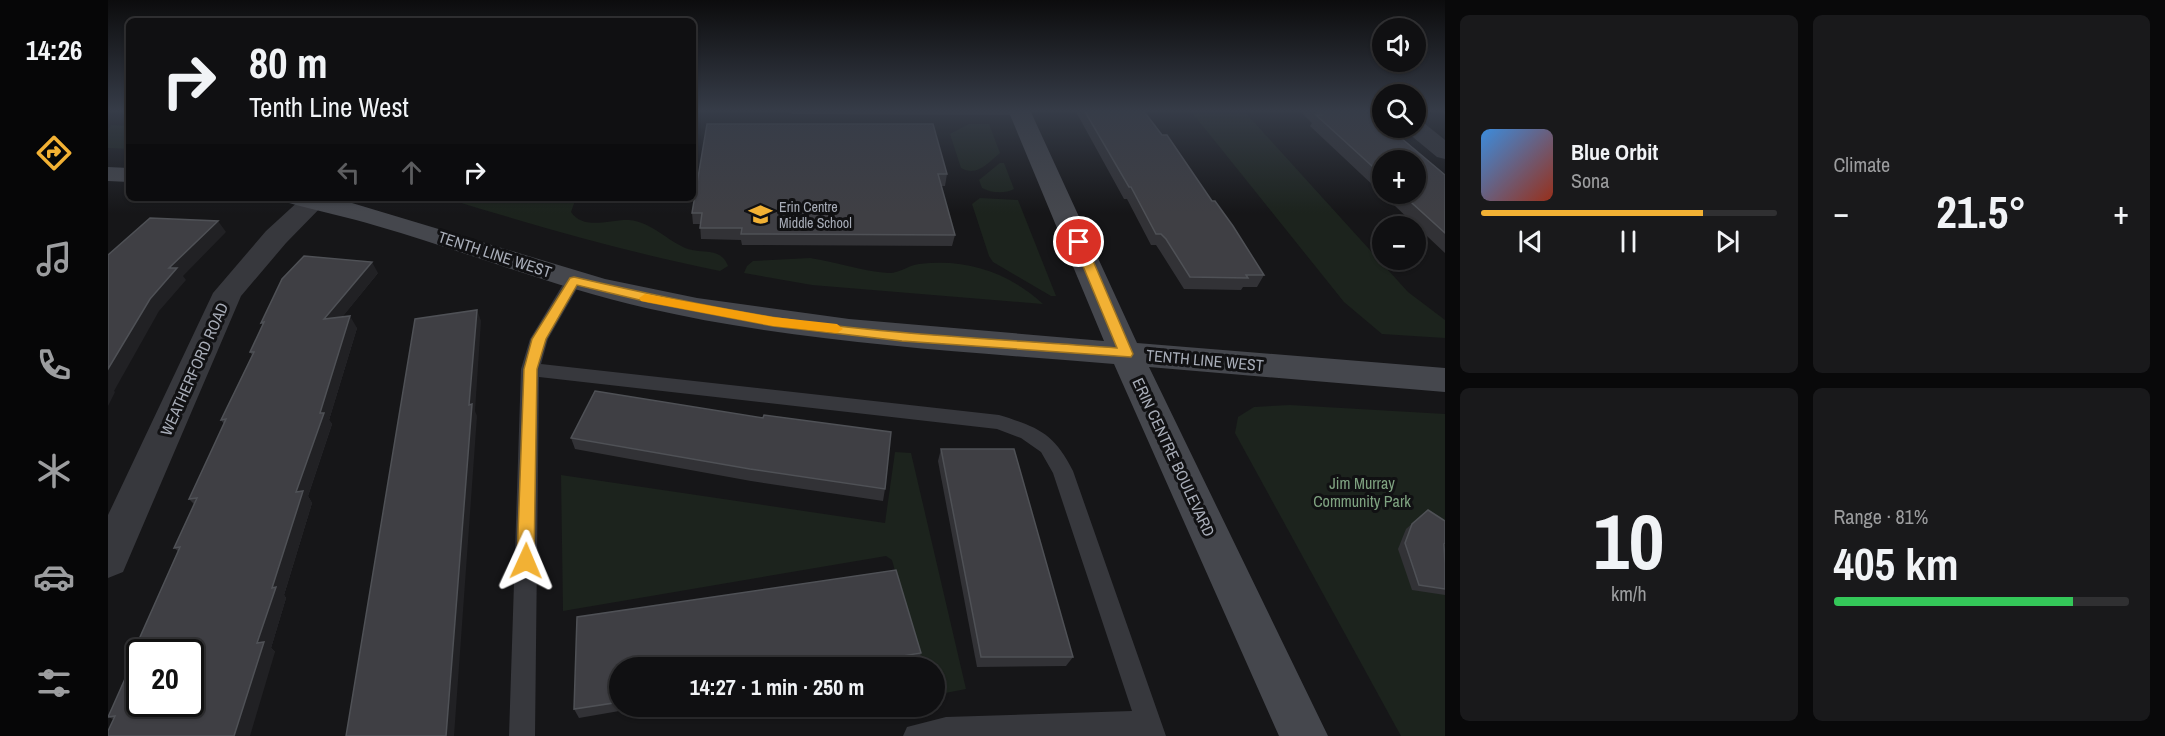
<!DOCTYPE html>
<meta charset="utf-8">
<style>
body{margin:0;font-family:"Archivo Narrow",sans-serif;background:#19191b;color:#f1f3f6;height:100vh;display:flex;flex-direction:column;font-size:22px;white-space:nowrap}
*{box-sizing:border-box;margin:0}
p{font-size:20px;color:#9c9d9f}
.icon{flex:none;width:33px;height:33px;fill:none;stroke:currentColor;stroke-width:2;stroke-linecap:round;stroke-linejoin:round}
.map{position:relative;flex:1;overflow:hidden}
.details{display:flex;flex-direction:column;gap:15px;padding:15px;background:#09090a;width:720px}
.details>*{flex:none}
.guide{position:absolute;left:18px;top:18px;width:570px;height:183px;border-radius:9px;box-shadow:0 2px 4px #0004,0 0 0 2px #303032;background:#101012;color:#f1f3f6;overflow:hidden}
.tools{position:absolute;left:1264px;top:18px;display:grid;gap:12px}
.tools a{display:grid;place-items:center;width:54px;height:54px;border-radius:50%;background:#101012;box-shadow:0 2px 4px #0004,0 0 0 2px #303032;font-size:30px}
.speed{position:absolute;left:18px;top:639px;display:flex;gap:12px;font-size:30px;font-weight:700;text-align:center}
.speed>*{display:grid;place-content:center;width:78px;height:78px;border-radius:50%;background:#101012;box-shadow:0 2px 4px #0004,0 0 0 2px #303032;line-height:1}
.speed .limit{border:3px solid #111;border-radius:9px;background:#fff;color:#111}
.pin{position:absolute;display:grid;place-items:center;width:51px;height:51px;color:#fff;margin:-26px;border:3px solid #fff;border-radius:50%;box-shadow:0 2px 6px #0007}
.me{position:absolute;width:66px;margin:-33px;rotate:1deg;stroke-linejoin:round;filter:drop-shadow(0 0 4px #0008)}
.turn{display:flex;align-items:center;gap:21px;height:126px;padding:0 24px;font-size:27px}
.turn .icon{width:78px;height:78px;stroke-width:2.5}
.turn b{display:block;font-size:42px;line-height:51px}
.lanes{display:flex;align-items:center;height:57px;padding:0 24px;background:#0003;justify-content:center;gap:30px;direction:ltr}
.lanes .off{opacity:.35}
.big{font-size:45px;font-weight:700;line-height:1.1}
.details .widget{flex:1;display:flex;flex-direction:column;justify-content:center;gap:9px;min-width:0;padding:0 21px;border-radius:9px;background:#19191b}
.details .dial{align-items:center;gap:0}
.dial b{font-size:78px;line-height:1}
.song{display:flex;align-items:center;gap:18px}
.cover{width:72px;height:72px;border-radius:9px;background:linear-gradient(135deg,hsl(210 70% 55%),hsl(10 70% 35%))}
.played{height:6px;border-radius:3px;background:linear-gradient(90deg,#f2b134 75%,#303032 75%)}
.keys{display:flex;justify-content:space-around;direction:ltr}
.heat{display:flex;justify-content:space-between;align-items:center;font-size:33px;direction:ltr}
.charge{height:9px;border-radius:4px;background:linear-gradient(90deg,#34c759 81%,#303032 0)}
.details .tiles{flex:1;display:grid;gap:15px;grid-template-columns:repeat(2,1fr)}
.trip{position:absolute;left:501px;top:657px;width:336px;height:60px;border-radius:30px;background:#101012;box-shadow:0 2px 4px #0004,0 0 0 2px #303032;font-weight:700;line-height:60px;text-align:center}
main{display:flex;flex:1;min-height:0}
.tabs{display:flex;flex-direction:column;width:108px;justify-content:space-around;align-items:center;background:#060607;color:#9c9d9f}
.tabs .icon{width:42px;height:42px}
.tabs .selected{color:#f2b134}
.tabs b{font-size:27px;color:#f1f3f6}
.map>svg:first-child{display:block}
.green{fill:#1c231d}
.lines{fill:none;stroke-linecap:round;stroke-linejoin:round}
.lane{fill:#37383d;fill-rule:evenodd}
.street{fill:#37383d;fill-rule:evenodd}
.secondary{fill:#45474d;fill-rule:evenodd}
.wall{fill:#323236;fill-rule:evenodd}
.shaded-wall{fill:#212124}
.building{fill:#3f3f44;stroke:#4f5156;stroke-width:1.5;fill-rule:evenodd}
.route{fill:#f2b134;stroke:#9d7322;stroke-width:1.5}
.slow{fill:#f59e0b}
.labels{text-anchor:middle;stroke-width:6;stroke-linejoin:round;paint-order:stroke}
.far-poi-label{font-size:14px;fill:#a8adb8;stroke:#111113;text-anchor:start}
.street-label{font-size:16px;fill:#a8adb8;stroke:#111113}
.park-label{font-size:16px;fill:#7fa381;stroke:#111113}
</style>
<main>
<nav class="tabs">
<b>14:26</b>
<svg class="icon selected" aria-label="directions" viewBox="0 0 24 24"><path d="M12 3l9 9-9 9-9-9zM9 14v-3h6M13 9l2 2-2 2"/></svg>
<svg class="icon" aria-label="music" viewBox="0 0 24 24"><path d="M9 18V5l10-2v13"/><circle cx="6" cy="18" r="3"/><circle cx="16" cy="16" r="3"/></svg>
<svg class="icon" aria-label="phone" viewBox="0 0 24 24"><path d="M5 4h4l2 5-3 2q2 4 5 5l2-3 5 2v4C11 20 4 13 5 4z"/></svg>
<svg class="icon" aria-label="climate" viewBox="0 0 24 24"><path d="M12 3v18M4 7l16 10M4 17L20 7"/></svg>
<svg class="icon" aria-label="car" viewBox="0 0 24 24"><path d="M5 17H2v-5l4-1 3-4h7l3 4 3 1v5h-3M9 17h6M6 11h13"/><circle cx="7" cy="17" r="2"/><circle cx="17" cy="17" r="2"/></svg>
<svg class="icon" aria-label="filters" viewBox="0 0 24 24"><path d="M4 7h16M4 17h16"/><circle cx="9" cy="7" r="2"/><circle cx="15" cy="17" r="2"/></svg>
</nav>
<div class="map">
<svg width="1337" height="736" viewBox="0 0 1337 736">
<rect width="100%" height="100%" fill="#161618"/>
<g class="green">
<polygon points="1082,110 1135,110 1300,292 1337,320 1337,338 1274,334 1236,302"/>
<path d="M861,124H881L892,153C880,163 869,177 853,168L842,134Z"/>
<polygon points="3,125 21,126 21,149 0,148 0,129"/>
<path d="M892,163H896L906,189C897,194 883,193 874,188L871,180Z"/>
<path d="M337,198H468L463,212C476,231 502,219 521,220C544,222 559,241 580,249C595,254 613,247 620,266L612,271C518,252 428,226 337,198Z"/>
<polygon points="872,198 910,200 948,296 943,296 885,262 881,256 864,204"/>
<path d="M702,258C728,262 754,271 780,273C790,274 801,265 811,264C858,258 900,272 935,304L704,285L636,273L639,266L645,261Z"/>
<polygon points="1182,405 1337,414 1337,736 1293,736 1127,433 1130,417 1146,407"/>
<polygon points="787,452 803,453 858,689 827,695 826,668 813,667 784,560 778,556 455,611 453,475 777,523"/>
</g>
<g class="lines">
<g class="lane">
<polygon points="678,110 917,110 917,111 911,115 684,114"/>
<path d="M466,275L474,280L440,339L433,364L891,415C930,427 946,433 965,471L1058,736H795L799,727L838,717L1024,711L945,473L933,452L913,438L889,429L431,377L427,736H401L413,369L422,339L460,276Z"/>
</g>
<g class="street">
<polygon points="1308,121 1316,123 1337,140 1337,159 1329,157 1300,133 1297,128 1308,128"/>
<polygon points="194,198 217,198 219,201 178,243 133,296 15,572 0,578 0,515 105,293 158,231"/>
</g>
<g class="secondary">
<path d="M900,110H922L1029,343L1337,368V392L1041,367L1220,736H1171L1006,364C850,351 691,343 538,308C446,287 359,252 269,226C240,217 210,211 181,203L177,198L234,200L497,279L589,298L741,319L996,341Z"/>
<polygon points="0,167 21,168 21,182 0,181"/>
</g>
</g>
<g class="wall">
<polygon points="13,110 21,110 21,115 16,115"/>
<polygon points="967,110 1035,110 1104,201 1156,275 1149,287 1135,287 1133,290 1076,289 1052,251 1048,245 1043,245 1019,199 1016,199"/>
<path d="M1191,110H1261L1337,175V253L1202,126L1204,123ZM1275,160L1308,194H1275Z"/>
<polygon points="1331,110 1337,110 1337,115"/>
<polygon points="599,124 839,174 837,186 833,186 847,235 844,246 634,245 633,240 593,239 592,224 585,224 584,213"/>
<polygon points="270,273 234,317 249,328 221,420 224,424 200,496 204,503 176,595 178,598 163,648 167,652 5,719 0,717 27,657 24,655 70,551 66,548 86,504 81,499 116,424 113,420 144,355 142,352 155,325 153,323"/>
<polygon points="463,438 777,489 775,501 643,481 467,449"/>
<polygon points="833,449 965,657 958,666 869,667 830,461"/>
<polygon points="1320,510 1336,544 1337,564 1337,595 1304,590 1290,549 1298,529"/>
<polygon points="788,570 813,653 810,663 780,668 512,668 512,706 540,706 471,718 466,709 469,617"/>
</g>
<g class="shaded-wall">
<polygon points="110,221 118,232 75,276 78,280 51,311 6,391 7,392 0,406 0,369 42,299 61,268"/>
<polygon points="264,262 270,273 223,331 216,319"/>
<polygon points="369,310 373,321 367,411 369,416 346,736 338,736 361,405"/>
<polygon points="242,316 249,328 221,420 224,424 200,496 204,503 176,595 178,598 163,648 167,652 142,736 126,736 188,492 212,413"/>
</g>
<g class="building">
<polygon points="976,110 1035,110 1054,135 1059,135 1104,201 1107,201 1125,226 1156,275 1138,275 1140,278 1082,277 1058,239 1053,234 1048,234 1023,187 1021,187"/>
<polygon points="1208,110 1261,110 1275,123 1275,128 1281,128 1337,175 1337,233 1294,194 1308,194 1308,160 1275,160 1275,176 1208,115 1213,115"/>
<polygon points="599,124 825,124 839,174 830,174 847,235 633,234 634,228 592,228 594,213 584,213"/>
<polygon points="42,218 110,221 61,268 69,268 42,299 0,369 0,255"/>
<path d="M196,256L264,262L216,319L242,316L212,413H216L188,492L195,491L164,588L168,587L149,643L156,642L126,736H0V731L7,716L0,717L28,654L24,655L72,547L66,548L89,498L81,499L118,419L113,420L146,352H142L156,322L153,323L174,279ZM32,652H82V704H32Z"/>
<polygon points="369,310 361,405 364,404 338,736 238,736 307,319"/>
<polygon points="487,391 655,418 656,415 783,432 777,489 642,469 463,438"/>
<polygon points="833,449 906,449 965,657 873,657"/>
<polygon points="1320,510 1337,521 1337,543 1336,544 1337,564 1337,589 1311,585 1297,543 1304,524"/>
<polygon points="788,570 813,653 723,668 512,668 512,702 466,709 469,617"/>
</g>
<linearGradient id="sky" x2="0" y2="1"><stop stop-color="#0c0c0d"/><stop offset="0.52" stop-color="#363c48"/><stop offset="1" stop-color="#363c48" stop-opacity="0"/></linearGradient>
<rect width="1337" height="213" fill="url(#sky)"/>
<path class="route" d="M971,239L977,242L1025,354L1023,357L794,341L665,326L540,302L469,285L438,339L429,369L426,561L424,566L418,569L412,566L409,561L416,369L424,339L462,278L466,277C531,292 597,306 663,317C777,335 894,339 1009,348L965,242Z"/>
<polygon class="slow" points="537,294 665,317 729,324 735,329 729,333 665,326 533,301 531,298"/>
<defs>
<symbol id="school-bare" viewBox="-9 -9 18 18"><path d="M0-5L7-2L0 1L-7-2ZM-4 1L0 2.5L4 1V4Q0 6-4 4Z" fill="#f2b134" stroke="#111113" stroke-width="2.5" paint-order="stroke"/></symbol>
</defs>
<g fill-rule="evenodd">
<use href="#school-bare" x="636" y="198" width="33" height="33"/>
</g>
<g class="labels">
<g class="far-poi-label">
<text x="671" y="212">Erin Centre<tspan x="671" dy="16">Middle School</tspan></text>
</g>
<g class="street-label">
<text transform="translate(387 254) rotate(18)" y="6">TENTH LINE WEST</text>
<text transform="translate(1097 360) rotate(5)" y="6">TENTH LINE WEST</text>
<text transform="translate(86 369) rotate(-66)" y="6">WEATHERFORD ROAD</text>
<text transform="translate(1066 457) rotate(65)" y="6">ERIN CENTRE BOULEVARD</text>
</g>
<g class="park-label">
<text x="1254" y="489">Jim Murray<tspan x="1254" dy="18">Community Park</tspan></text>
</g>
</g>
</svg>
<div class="tools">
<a><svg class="icon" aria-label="sound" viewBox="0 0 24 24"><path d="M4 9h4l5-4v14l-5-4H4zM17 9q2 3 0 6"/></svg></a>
<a><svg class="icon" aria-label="search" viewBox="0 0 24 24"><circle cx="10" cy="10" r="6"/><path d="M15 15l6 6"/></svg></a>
<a>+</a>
<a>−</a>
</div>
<div class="speed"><div class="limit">20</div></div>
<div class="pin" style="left:971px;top:242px;background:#d93025"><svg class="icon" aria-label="arrive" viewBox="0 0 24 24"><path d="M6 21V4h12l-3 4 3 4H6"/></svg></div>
<svg class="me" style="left:418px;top:561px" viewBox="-20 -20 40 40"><path d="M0-17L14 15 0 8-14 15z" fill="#f2b134" stroke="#fff" stroke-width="4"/></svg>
<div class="trip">14:27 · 1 min · 250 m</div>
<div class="guide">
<div class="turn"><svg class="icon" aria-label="right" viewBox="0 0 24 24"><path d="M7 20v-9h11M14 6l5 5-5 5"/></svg><div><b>80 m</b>Tenth Line West</div></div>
<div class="lanes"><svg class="icon off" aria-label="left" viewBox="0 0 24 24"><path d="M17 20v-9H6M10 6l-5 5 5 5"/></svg><svg class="icon off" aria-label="ahead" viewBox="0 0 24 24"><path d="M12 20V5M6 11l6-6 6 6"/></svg><svg class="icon" aria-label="right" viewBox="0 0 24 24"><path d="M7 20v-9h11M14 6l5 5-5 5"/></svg></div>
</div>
</div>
<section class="details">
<div class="tiles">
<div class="widget">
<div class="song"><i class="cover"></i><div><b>Blue Orbit</b><p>Sona</p></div></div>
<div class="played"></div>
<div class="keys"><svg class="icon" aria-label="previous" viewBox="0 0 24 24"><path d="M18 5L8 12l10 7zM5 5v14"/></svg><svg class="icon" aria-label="pause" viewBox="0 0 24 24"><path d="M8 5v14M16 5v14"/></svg><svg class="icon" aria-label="next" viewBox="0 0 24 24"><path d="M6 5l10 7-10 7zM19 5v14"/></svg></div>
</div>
<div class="widget"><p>Climate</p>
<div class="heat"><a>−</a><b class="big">21.5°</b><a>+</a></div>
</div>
<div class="widget dial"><b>10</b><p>km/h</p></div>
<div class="widget"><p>Range · 81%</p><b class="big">405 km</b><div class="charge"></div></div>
</div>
</section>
</main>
